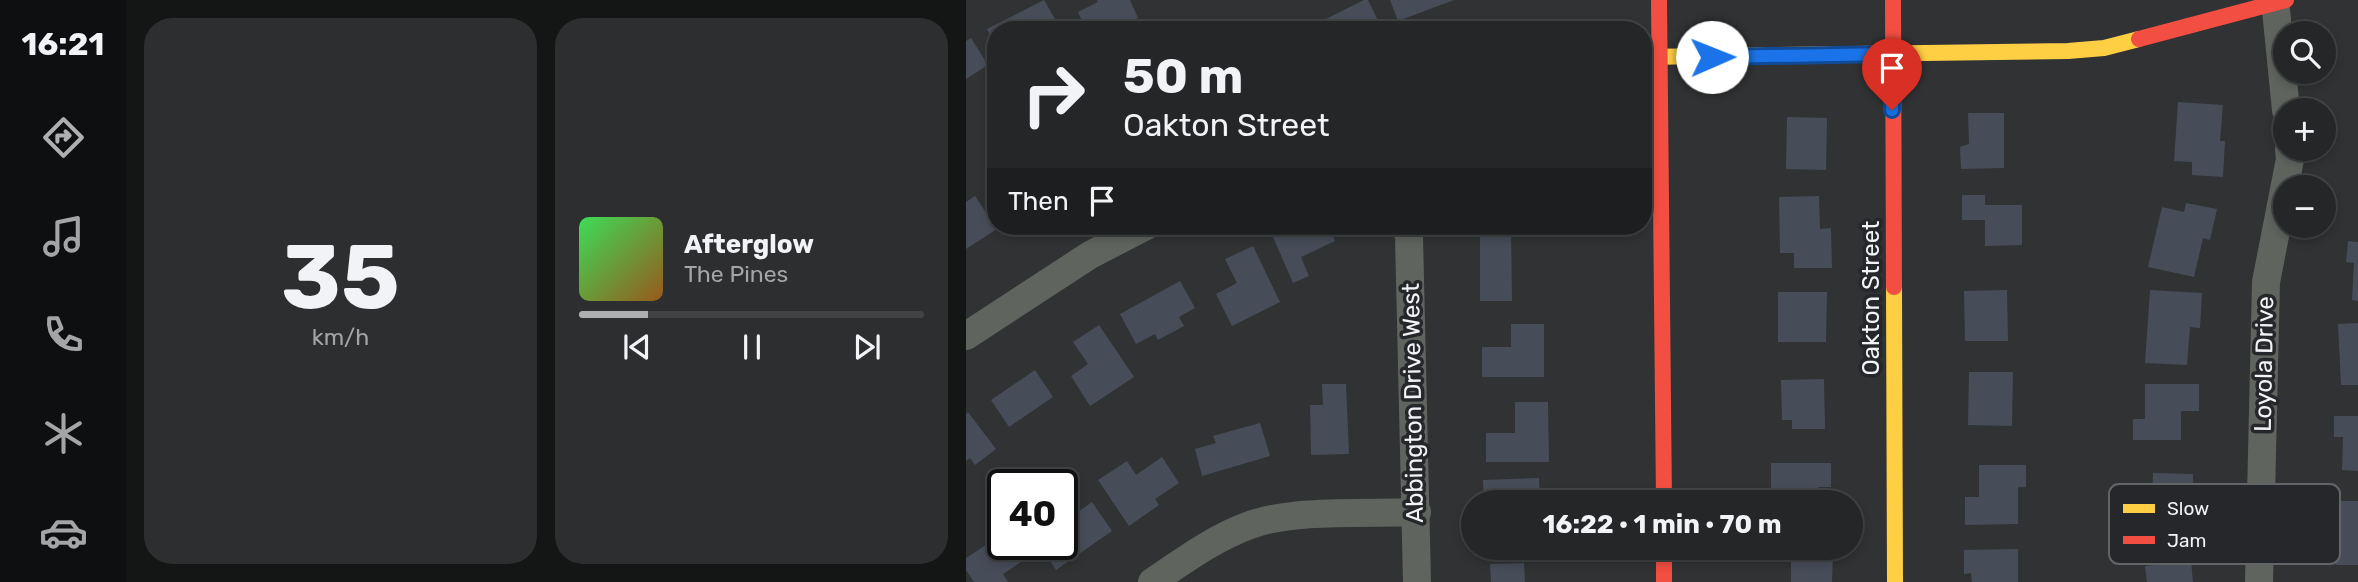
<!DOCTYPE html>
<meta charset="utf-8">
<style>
body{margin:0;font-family:Rubik,sans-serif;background:#2c2e2f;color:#f1f3f6;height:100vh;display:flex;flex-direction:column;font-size:26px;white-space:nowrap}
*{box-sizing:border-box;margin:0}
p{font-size:23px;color:#a3a5a7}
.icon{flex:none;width:38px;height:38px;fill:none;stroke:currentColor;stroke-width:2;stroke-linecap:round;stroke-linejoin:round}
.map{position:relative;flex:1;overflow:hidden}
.drawer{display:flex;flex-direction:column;gap:18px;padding:18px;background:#141515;width:840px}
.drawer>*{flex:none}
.hud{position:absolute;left:21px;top:21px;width:665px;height:214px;border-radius:28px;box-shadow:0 4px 10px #0003,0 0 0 2px #414344;background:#242627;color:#f1f3f6;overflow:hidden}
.controls{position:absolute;left:1307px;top:21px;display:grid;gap:14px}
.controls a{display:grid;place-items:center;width:63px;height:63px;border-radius:50%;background:#242627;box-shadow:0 4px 10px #0003,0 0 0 2px #414344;font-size:35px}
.speed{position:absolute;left:21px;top:469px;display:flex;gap:14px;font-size:35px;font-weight:700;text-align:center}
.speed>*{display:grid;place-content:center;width:91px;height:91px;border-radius:50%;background:#242627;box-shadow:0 4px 10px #0003,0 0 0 2px #414344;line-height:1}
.speed .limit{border:4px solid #111;border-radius:10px;background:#fff;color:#111}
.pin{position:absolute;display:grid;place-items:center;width:60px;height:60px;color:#fff;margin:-72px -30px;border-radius:50% 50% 50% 0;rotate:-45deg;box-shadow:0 0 7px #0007}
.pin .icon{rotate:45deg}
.me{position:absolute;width:77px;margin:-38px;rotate:89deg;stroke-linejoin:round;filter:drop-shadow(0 0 5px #0008)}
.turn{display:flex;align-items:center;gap:24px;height:147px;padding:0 21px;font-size:32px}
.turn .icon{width:91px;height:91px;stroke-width:2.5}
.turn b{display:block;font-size:49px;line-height:60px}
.then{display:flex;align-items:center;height:66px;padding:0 21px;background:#0003;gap:14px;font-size:26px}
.drawer .tile{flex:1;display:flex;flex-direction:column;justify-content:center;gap:10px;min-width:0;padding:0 24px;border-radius:28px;background:#2c2e2f}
.drawer .dial{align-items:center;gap:0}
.dial b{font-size:91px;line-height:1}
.song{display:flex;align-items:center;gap:21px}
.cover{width:84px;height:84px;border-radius:10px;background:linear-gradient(135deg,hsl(130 70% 55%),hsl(30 70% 35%))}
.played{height:7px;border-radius:4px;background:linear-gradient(90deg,#aeafb1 20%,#414344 20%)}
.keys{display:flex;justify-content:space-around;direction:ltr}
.drawer .tiles{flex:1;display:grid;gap:18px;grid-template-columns:repeat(2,1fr)}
.trip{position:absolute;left:495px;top:490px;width:402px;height:70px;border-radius:35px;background:#242627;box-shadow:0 4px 10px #0003,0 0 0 2px #414344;font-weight:700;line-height:70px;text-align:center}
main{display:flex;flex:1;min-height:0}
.menu{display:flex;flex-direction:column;width:126px;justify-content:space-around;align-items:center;background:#0e0f10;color:#a3a5a7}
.menu .icon{width:49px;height:49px}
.menu .active{color:#aeafb1}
.menu b{font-size:32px;color:#f1f3f6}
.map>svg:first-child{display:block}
.building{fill:#474d58}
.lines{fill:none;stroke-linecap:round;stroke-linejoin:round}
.street{stroke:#5f645f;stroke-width:28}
.slow{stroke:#ffcf43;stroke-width:16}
.jam{stroke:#f24e42;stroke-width:16}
.route-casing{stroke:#114b97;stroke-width:18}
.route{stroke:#1a73e8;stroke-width:12}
.labels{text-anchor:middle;stroke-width:7;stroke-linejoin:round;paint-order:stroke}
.street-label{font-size:24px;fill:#f2f3f5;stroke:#26272b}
.key{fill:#26272b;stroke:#636468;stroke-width:2}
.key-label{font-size:19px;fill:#f2f3f5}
</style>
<main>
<nav class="menu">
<b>16:21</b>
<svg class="icon active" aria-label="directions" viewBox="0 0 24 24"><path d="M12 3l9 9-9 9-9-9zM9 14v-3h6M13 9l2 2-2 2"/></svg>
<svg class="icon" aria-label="music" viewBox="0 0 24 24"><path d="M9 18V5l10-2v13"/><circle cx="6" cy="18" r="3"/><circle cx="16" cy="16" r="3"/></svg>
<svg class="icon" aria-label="phone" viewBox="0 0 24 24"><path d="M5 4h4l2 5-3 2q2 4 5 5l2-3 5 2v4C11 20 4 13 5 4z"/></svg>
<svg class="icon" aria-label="climate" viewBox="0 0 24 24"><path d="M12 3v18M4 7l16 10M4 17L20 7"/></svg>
<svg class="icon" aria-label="car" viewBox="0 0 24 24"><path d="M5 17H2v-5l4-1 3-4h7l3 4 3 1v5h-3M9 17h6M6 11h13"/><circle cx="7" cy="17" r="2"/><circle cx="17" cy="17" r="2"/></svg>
</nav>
<section class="drawer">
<div class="tiles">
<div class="tile dial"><b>35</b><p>km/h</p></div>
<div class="tile">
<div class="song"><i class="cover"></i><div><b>Afterglow</b><p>The Pines</p></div></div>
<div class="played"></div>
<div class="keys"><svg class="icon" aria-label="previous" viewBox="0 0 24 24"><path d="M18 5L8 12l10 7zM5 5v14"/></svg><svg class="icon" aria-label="pause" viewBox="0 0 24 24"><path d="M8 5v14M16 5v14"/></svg><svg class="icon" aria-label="next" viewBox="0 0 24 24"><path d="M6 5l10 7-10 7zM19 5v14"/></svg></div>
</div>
</div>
</section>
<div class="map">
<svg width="1392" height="582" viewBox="0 0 1392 582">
<rect width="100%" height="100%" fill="#303234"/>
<g class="building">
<polygon points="78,0 90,21 75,28 76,30 30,30 30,47 21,29"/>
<polygon points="131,0 164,0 172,18 147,30 120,30 112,12 132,2"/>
<polygon points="398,0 402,0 416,29 338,30"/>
<polygon points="424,0 488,0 432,21"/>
<polygon points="5,38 22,65 0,79 0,41"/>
<polygon points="1212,102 1257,105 1254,141 1259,141 1257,177 1226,175 1226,162 1208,161"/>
<polygon points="1002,113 1038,113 1038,168 995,169 994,147 1003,144"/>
<polygon points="821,117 861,118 860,170 820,169"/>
<polygon points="996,195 1019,195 1019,205 1056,205 1056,245 1019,246 1019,220 996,220"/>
<polygon points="9,196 31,229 0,249 0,202"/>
<polygon points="853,196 854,229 865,228 866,268 828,268 828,253 814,253 813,197"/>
<polygon points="1220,203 1251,209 1244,240 1237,238 1228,277 1182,267 1196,207 1218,212"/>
<polygon points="333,226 362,226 369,241 335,257 343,276 327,283 307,237"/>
<polygon points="514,226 545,226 546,301 514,301"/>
<polygon points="1382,241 1392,242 1392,301 1386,300 1388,263 1380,262"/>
<polygon points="287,246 314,302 266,326 250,294 271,283 259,259"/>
<polygon points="214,281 229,308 213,317 218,326 192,340 189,334 170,344 154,314"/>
<polygon points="1041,290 1042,341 999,341 998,291"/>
<polygon points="1184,290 1236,293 1234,328 1224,327 1221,365 1179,363"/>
<polygon points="812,292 861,292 860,342 812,342"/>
<polygon points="1392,323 1392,385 1375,385 1372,324"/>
<polygon points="545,324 578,324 578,377 516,377 516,347 545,347"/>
<polygon points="133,325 168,377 124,406 105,376 122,364 107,342"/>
<polygon points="69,370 87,397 43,427 25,400"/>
<polygon points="1003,372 1047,372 1046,426 1002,425"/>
<polygon points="858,379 859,429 826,429 826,420 816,420 815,380"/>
<polygon points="356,384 380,384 383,454 345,455 344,405 357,405"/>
<polygon points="1179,384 1233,384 1233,411 1215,411 1215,440 1167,440 1167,419 1179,419"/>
<polygon points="549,402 582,402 583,462 520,462 520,433 549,433"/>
<polygon points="2,412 30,449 9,465 4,458 0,461 0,414"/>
<polygon points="1368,416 1392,416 1392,471 1376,470 1377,437 1368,437"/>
<polygon points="294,423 304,456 236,476 229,449 250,443 247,436"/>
<polygon points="196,457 213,483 189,499 193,505 163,526 132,480 161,461 170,475"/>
<polygon points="805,463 865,463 865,487 852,487 852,502 805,502"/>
<polygon points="1013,465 1060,465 1060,487 1052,487 1052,524 999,525 999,497 1013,497"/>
<polygon points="1187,473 1227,474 1226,529 1185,528"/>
<polygon points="573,478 574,502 518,502 517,480"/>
<rect x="1370" y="501" width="22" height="64"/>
<polygon points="126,502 146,531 90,570 73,544 96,544 96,513 101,520"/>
<polygon points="37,534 37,544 43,544 55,562 37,574 42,582 8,582 0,570 0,558"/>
<polygon points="1052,549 1052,582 1006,582 1005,573 998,574 998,550"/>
<polygon points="825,554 867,555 866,582 825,582"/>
<polygon points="1225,561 1227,582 1181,582 1179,566"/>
<polygon points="558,563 559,582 525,582 524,564"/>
</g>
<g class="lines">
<g class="street">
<polyline points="1309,0 1320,110"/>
<polyline points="439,226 443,236 451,582"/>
<polyline points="0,336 124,255 180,226"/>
<path d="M186,582C217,561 248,538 284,525C328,509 402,514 451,512"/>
<polyline points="1293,582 1300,282 1324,159 1323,149"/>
</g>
<g class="slow">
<polyline points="677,57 1102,51 1138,48 1173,39"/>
<polyline points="928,287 929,582"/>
</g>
<g class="jam">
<polyline points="693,0 698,502"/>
<polyline points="927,0 928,287"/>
<polyline points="1173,39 1320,0"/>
<polyline points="698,548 698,582"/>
</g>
</g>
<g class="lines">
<defs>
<polyline id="route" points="746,57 926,54 926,110"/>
</defs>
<use href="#route" class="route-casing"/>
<use href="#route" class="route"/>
</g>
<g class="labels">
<g class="street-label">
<text transform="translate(905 298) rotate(-90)" y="8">Oakton Street</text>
<text transform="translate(1298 364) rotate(-89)" y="8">Loyola Drive</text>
<text transform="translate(447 403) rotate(-91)" y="8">Abbington Drive West</text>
</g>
</g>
<rect x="1143" y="484" width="231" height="80" rx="10" class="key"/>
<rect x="1157" y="504" width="32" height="9" fill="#ffcf43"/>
<rect x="1157" y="536" width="32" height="8" fill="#f24e42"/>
<g class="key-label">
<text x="1201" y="515">Slow</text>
<text x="1201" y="547">Jam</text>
</g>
</svg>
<div class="controls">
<a><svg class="icon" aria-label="search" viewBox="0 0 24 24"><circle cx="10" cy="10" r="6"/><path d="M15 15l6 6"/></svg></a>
<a>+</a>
<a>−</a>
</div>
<div class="speed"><div class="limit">40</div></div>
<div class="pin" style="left:926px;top:110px;background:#d93025"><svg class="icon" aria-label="arrive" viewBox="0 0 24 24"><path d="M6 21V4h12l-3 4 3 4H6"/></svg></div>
<svg class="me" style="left:746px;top:57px" viewBox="-20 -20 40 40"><circle r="19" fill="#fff"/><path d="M0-13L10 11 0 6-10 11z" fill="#1a73e8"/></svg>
<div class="trip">16:22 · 1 min · 70 m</div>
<div class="hud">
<div class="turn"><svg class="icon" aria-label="right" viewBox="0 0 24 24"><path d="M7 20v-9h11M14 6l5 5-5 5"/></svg><div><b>50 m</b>Oakton Street</div></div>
<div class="then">Then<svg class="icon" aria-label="arrive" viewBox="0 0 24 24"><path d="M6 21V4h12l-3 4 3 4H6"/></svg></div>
</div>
</div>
</main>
